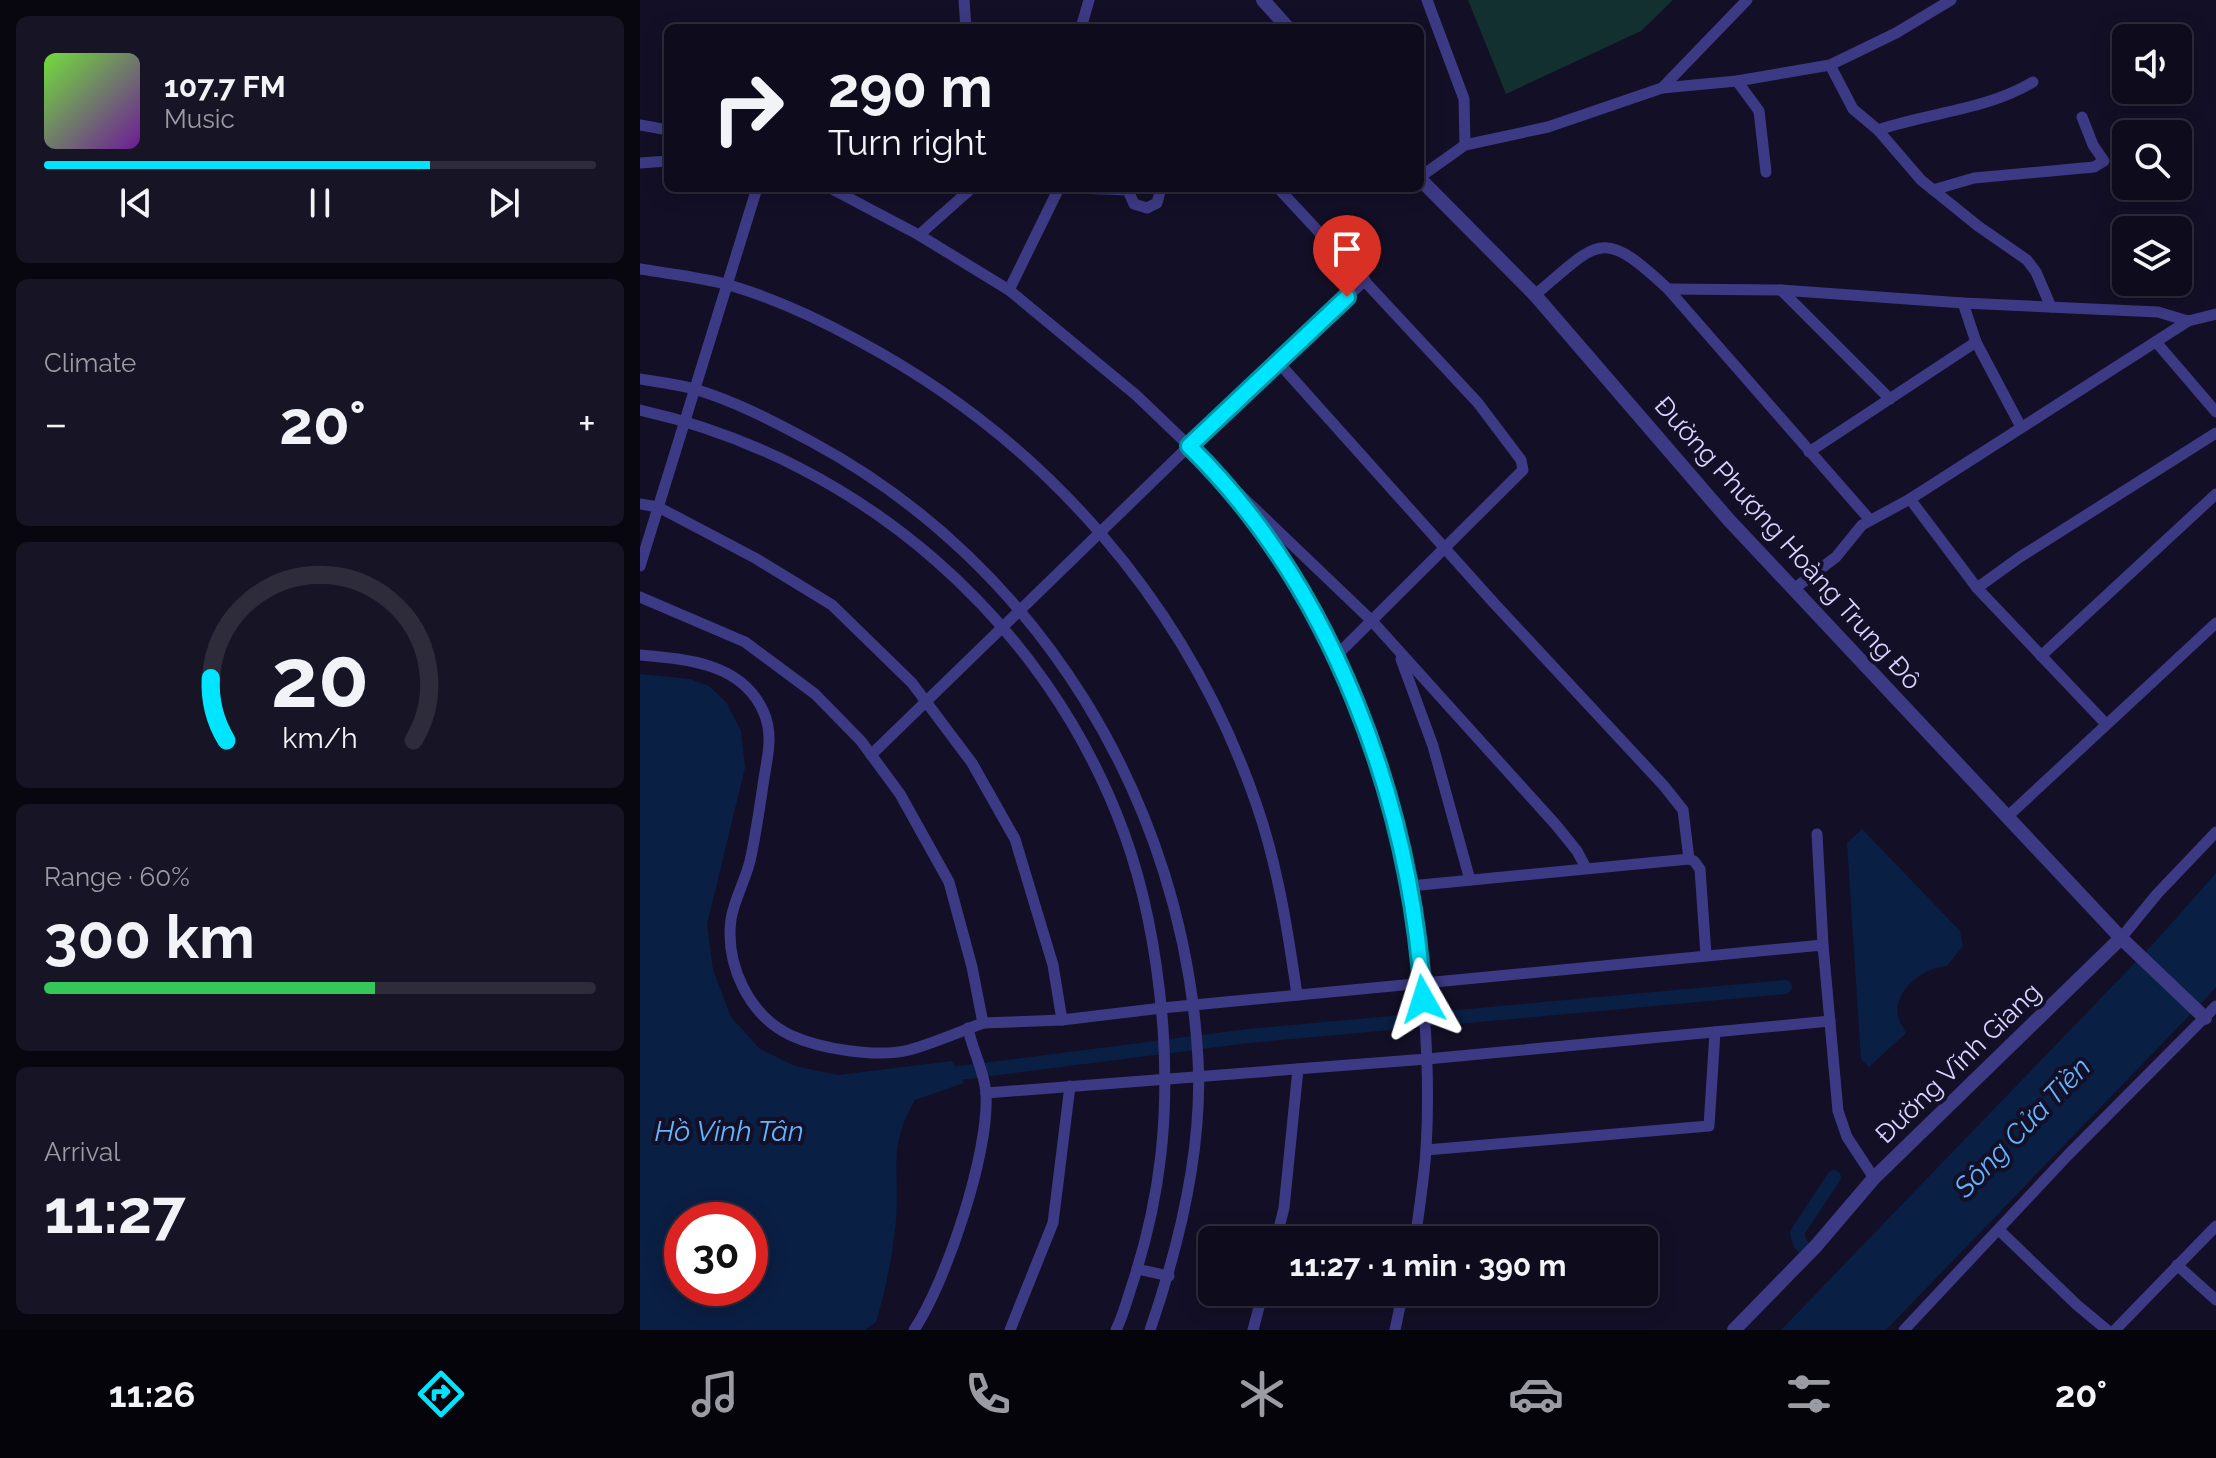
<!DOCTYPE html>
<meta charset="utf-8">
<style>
body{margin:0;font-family:Raleway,sans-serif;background:#171425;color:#f1f3f6;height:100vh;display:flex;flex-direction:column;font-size:30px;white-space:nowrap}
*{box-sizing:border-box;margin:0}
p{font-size:26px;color:#9b9ba3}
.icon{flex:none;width:44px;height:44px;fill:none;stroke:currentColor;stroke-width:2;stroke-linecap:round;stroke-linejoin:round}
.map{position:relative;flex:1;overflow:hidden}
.details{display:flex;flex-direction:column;gap:16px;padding:16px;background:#08060f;width:640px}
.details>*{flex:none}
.guide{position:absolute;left:24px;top:24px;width:760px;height:168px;border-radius:12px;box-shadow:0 4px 20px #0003,0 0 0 2px #2e2b3b;background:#0e0b1c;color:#f1f3f6;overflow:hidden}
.fabs{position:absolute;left:1472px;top:24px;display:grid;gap:16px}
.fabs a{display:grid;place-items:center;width:80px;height:80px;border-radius:12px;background:#0e0b1c;box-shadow:0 4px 20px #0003,0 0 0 2px #2e2b3b;font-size:40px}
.speed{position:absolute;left:24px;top:1202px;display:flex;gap:16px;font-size:40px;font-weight:700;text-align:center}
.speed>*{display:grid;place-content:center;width:104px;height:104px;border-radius:50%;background:#0e0b1c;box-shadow:0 4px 20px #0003,0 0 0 2px #2e2b3b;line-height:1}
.speed .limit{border:12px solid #d22;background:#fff;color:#111}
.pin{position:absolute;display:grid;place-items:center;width:68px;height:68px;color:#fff;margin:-82px -34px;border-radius:50% 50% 50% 0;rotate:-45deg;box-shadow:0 0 8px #0007}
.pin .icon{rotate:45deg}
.me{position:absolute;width:88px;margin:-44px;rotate:354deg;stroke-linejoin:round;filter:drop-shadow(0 0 6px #0008)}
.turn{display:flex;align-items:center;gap:28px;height:168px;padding:0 32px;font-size:36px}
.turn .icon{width:104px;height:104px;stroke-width:2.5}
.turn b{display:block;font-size:56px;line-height:68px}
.big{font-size:60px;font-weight:700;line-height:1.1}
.details .card{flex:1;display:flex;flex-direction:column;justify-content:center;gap:12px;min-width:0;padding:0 28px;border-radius:12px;background:#171425}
.details .dial{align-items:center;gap:0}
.dial svg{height:208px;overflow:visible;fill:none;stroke:#2e2b3b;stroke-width:7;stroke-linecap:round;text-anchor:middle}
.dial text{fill:#f1f3f6;stroke:none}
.song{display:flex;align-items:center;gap:24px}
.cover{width:96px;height:96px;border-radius:12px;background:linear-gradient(135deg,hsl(100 70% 55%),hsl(280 70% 35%))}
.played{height:8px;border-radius:4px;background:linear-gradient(90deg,#00e5ff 70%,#2e2b3b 70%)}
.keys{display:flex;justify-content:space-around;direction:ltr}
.heat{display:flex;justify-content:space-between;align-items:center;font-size:44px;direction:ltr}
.charge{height:12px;border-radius:6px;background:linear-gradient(90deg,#34c759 60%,#2e2b3b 0)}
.trip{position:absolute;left:558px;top:1226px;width:460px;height:80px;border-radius:12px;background:#0e0b1c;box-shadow:0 4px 20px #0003,0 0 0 2px #2e2b3b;font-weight:700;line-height:80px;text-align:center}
.tabs{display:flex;height:128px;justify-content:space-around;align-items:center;background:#06040b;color:#9b9ba3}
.tabs .icon{width:56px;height:56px}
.tabs .on{color:#00e5ff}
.tabs b{font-size:36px;color:#f1f3f6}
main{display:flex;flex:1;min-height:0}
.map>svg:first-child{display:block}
.green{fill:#12302f}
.water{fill:#0a1f44;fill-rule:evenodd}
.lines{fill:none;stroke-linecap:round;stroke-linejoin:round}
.canal{stroke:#0a1f44;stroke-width:14}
.minor{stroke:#3d3a85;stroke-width:11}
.tertiary{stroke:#3d3a85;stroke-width:14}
.route-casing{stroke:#0095a6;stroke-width:20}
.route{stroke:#00e5ff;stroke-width:14}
.labels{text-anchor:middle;stroke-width:8;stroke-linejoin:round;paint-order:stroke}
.street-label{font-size:26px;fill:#d9d4ff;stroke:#130f26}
.water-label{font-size:28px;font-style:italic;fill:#62b6ff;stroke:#130f26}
</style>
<main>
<section class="details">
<div class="card">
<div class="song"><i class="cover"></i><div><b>107.7 FM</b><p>Music</p></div></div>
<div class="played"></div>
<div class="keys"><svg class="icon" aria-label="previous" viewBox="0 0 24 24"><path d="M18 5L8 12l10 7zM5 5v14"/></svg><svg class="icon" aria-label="pause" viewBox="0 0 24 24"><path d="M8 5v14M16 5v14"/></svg><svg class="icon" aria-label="next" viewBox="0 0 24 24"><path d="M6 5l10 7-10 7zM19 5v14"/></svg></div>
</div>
<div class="card"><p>Climate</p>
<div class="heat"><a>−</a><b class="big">20°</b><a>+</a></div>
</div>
<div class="card dial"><svg viewBox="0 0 100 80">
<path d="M14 69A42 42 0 1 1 86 69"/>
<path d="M14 69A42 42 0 0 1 8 45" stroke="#00e5ff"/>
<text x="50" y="56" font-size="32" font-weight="700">20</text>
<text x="50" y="72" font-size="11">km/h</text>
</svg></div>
<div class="card"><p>Range · 60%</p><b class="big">300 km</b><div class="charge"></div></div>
<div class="card"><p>Arrival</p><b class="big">11:27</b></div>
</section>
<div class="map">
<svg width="1576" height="1330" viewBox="0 0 1576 1330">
<rect width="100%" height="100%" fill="#130f26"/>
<polygon class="green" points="828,0 1033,0 1001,31 866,94"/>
<g class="water">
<path d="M0,674L50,679L69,686L86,702L101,731L105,768L67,924L73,970L91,1017L120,1049L155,1066L198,1075L312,1061L324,1083L275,1100C247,1147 260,1170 256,1220C253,1254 246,1289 236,1322L225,1330H0ZM42,1220H110V1288H42Z"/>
<path d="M1222,829L1320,931L1323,946L1307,966C1284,967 1253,990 1258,1016C1259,1021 1264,1028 1266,1033L1229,1067L1221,1059L1207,843Z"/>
<polygon points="1576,873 1576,987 1569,995 1246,1330 1141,1330 1514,943"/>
</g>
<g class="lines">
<g class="canal">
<polyline points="319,1073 609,1036 1145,987"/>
<polyline points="1165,1249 1160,1243 1157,1233 1194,1177"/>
</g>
<g class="minor">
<polyline points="324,0 326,28"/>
<polyline points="787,0 824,99 825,145"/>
<polyline points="441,28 449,0"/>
<polyline points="1190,65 1213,109 1238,130 1281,180 1338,226 1387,260 1396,272 1411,307"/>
<polyline points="1097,81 1119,111 1126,172"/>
<polyline points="1022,88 1097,81 1190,65 1256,33 1311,0"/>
<polyline points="0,125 28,130"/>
<path d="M1238,130C1290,112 1344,111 1393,82"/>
<polyline points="0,163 28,161"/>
<polyline points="780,177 825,145 908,127 1022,88 1107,0"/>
<polyline points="190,188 279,235 369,290 496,395 732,621 916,825 937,851 946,868"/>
<polyline points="435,188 490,190"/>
<polyline points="490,188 490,195 494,204 507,208 517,203 521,188"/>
<polyline points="638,188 838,403 881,460 883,470 695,657"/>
<polyline points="1293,190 1334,178 1454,167 1464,161 1453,145 1442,117"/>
<polyline points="279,235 332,188"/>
<path d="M0,269C29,274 61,277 89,285C133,298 177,318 217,340C405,440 548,604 617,806C638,867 648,932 657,995"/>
<polyline points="1028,289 1141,290 1323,303 1518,312 1548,321"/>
<polyline points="369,290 419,188"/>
<polyline points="1141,290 1250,399"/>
<path d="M895,295C959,241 961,226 1028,289L1230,520"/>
<polyline points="1323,303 1336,342 1381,427"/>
<polyline points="1516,342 1576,412"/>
<polyline points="638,362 853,602 1024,786 1043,810 1049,859"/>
<path d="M0,379C18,382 37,384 54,389C95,401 135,422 172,442C399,564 544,803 558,1059C563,1149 539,1246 510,1330"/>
<path d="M0,410C220,459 406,620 484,833C507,896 518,962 523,1028C529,1117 521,1194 494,1279C488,1296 484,1314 476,1330"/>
<polyline points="1169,452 1336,342"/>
<path d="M597,499C702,640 756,775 778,950C786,1016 790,1083 786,1150C784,1180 779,1210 775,1240"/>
<polyline points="1270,499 1337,588 1466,724"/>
<polyline points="0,504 18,507 115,558 192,605 272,683 332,763 375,839 413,965 422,1020"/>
<polyline points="0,566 117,188"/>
<polyline points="1155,588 1196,557 1222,525 1270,499 1548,321 1576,314"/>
<polyline points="1337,588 1380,557 1576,433"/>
<polyline points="0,597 105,642 175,694 221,741 260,794 309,882 332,967 343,1023 422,1020 522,1008 1183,945 1198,1111 1207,1137 1234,1178"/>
<path d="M0,655C47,659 103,663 124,713C133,734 128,755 124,778C120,806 116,834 110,861C105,881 94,900 91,919C85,965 109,1015 150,1035C180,1049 237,1058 269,1050C294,1043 319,1032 343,1023"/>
<polyline points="1401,656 1576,494"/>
<polyline points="761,659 793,746 830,880"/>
<polyline points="231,755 549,446 725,280"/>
<polyline points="1367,817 1576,623"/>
<polyline points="1177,834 1183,945"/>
<polyline points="770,886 1049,859 1054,861 1060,869 1066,955"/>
<polyline points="1481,938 1517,894 1576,832"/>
<polyline points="346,1093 787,1059 1190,1021"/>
<polyline points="786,1150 1069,1126 1075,1032"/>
<polyline points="1360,1231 1437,1305 1467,1330"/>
<polyline points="636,1240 644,1208 658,1069"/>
<polyline points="1537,1265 1576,1300"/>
<polyline points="497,1269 529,1276"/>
<path d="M274,1330C307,1280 349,1153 346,1094C345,1072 332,1050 328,1028"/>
<polyline points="370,1330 413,1223 430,1086"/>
<polyline points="613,1330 623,1292"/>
<polyline points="755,1330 763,1292"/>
<polyline points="1264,1330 1427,1156 1576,1006"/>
<polyline points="1475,1330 1576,1226"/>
</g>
<g class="tertiary">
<polyline points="623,0 648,28"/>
<polyline points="780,179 895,295 1088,519 1481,938 1565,1018"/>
<polyline points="1094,1330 1176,1246 1234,1178 1481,938"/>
</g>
</g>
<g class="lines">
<defs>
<path id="route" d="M707,297L549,446C693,587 770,801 783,999"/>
</defs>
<use href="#route" class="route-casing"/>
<use href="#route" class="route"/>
</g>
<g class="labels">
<g class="street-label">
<text transform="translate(1148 543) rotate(48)" y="9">Đường Phượng Hoàng Trung Đô</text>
<text transform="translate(1318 1063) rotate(-44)" y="9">Đường Vĩnh Giang</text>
</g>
<g class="water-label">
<text transform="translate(1382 1127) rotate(-46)" y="10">Sông Cửa Tiền</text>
<text x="89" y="1141">Hồ Vinh Tân</text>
</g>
</g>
</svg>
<div class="fabs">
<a><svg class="icon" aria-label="sound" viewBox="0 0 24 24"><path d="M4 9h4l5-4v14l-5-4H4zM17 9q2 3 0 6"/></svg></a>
<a><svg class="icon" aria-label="search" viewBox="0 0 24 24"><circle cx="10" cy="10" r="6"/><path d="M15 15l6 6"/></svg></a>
<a><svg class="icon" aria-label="layers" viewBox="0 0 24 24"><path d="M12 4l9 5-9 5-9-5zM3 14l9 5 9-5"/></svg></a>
</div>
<div class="speed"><div class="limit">30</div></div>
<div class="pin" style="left:707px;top:297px;background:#d93025"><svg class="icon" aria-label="arrive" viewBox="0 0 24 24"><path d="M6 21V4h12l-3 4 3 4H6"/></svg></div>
<svg class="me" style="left:783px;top:999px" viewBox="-20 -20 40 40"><path d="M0-17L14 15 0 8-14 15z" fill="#00e5ff" stroke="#fff" stroke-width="4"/></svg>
<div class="trip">11:27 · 1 min · 390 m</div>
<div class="guide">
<div class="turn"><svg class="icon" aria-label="right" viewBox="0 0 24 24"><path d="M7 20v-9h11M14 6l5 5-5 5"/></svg><div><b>290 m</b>Turn right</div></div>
</div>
</div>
</main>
<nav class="tabs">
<b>11:26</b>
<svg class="icon on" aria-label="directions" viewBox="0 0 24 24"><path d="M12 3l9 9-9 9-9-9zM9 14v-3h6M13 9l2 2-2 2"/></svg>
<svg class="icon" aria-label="music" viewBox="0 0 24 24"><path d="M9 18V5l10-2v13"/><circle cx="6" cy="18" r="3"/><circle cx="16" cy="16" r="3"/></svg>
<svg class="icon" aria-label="phone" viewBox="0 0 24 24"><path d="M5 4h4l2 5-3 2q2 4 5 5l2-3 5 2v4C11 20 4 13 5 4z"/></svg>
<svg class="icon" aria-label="climate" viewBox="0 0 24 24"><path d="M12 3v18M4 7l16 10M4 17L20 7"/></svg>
<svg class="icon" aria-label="car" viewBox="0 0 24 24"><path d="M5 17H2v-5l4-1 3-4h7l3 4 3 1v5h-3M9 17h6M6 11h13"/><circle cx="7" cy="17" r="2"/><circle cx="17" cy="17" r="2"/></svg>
<svg class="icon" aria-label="filters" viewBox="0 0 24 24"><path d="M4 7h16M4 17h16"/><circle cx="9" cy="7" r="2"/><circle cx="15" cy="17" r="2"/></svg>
<b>20°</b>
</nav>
